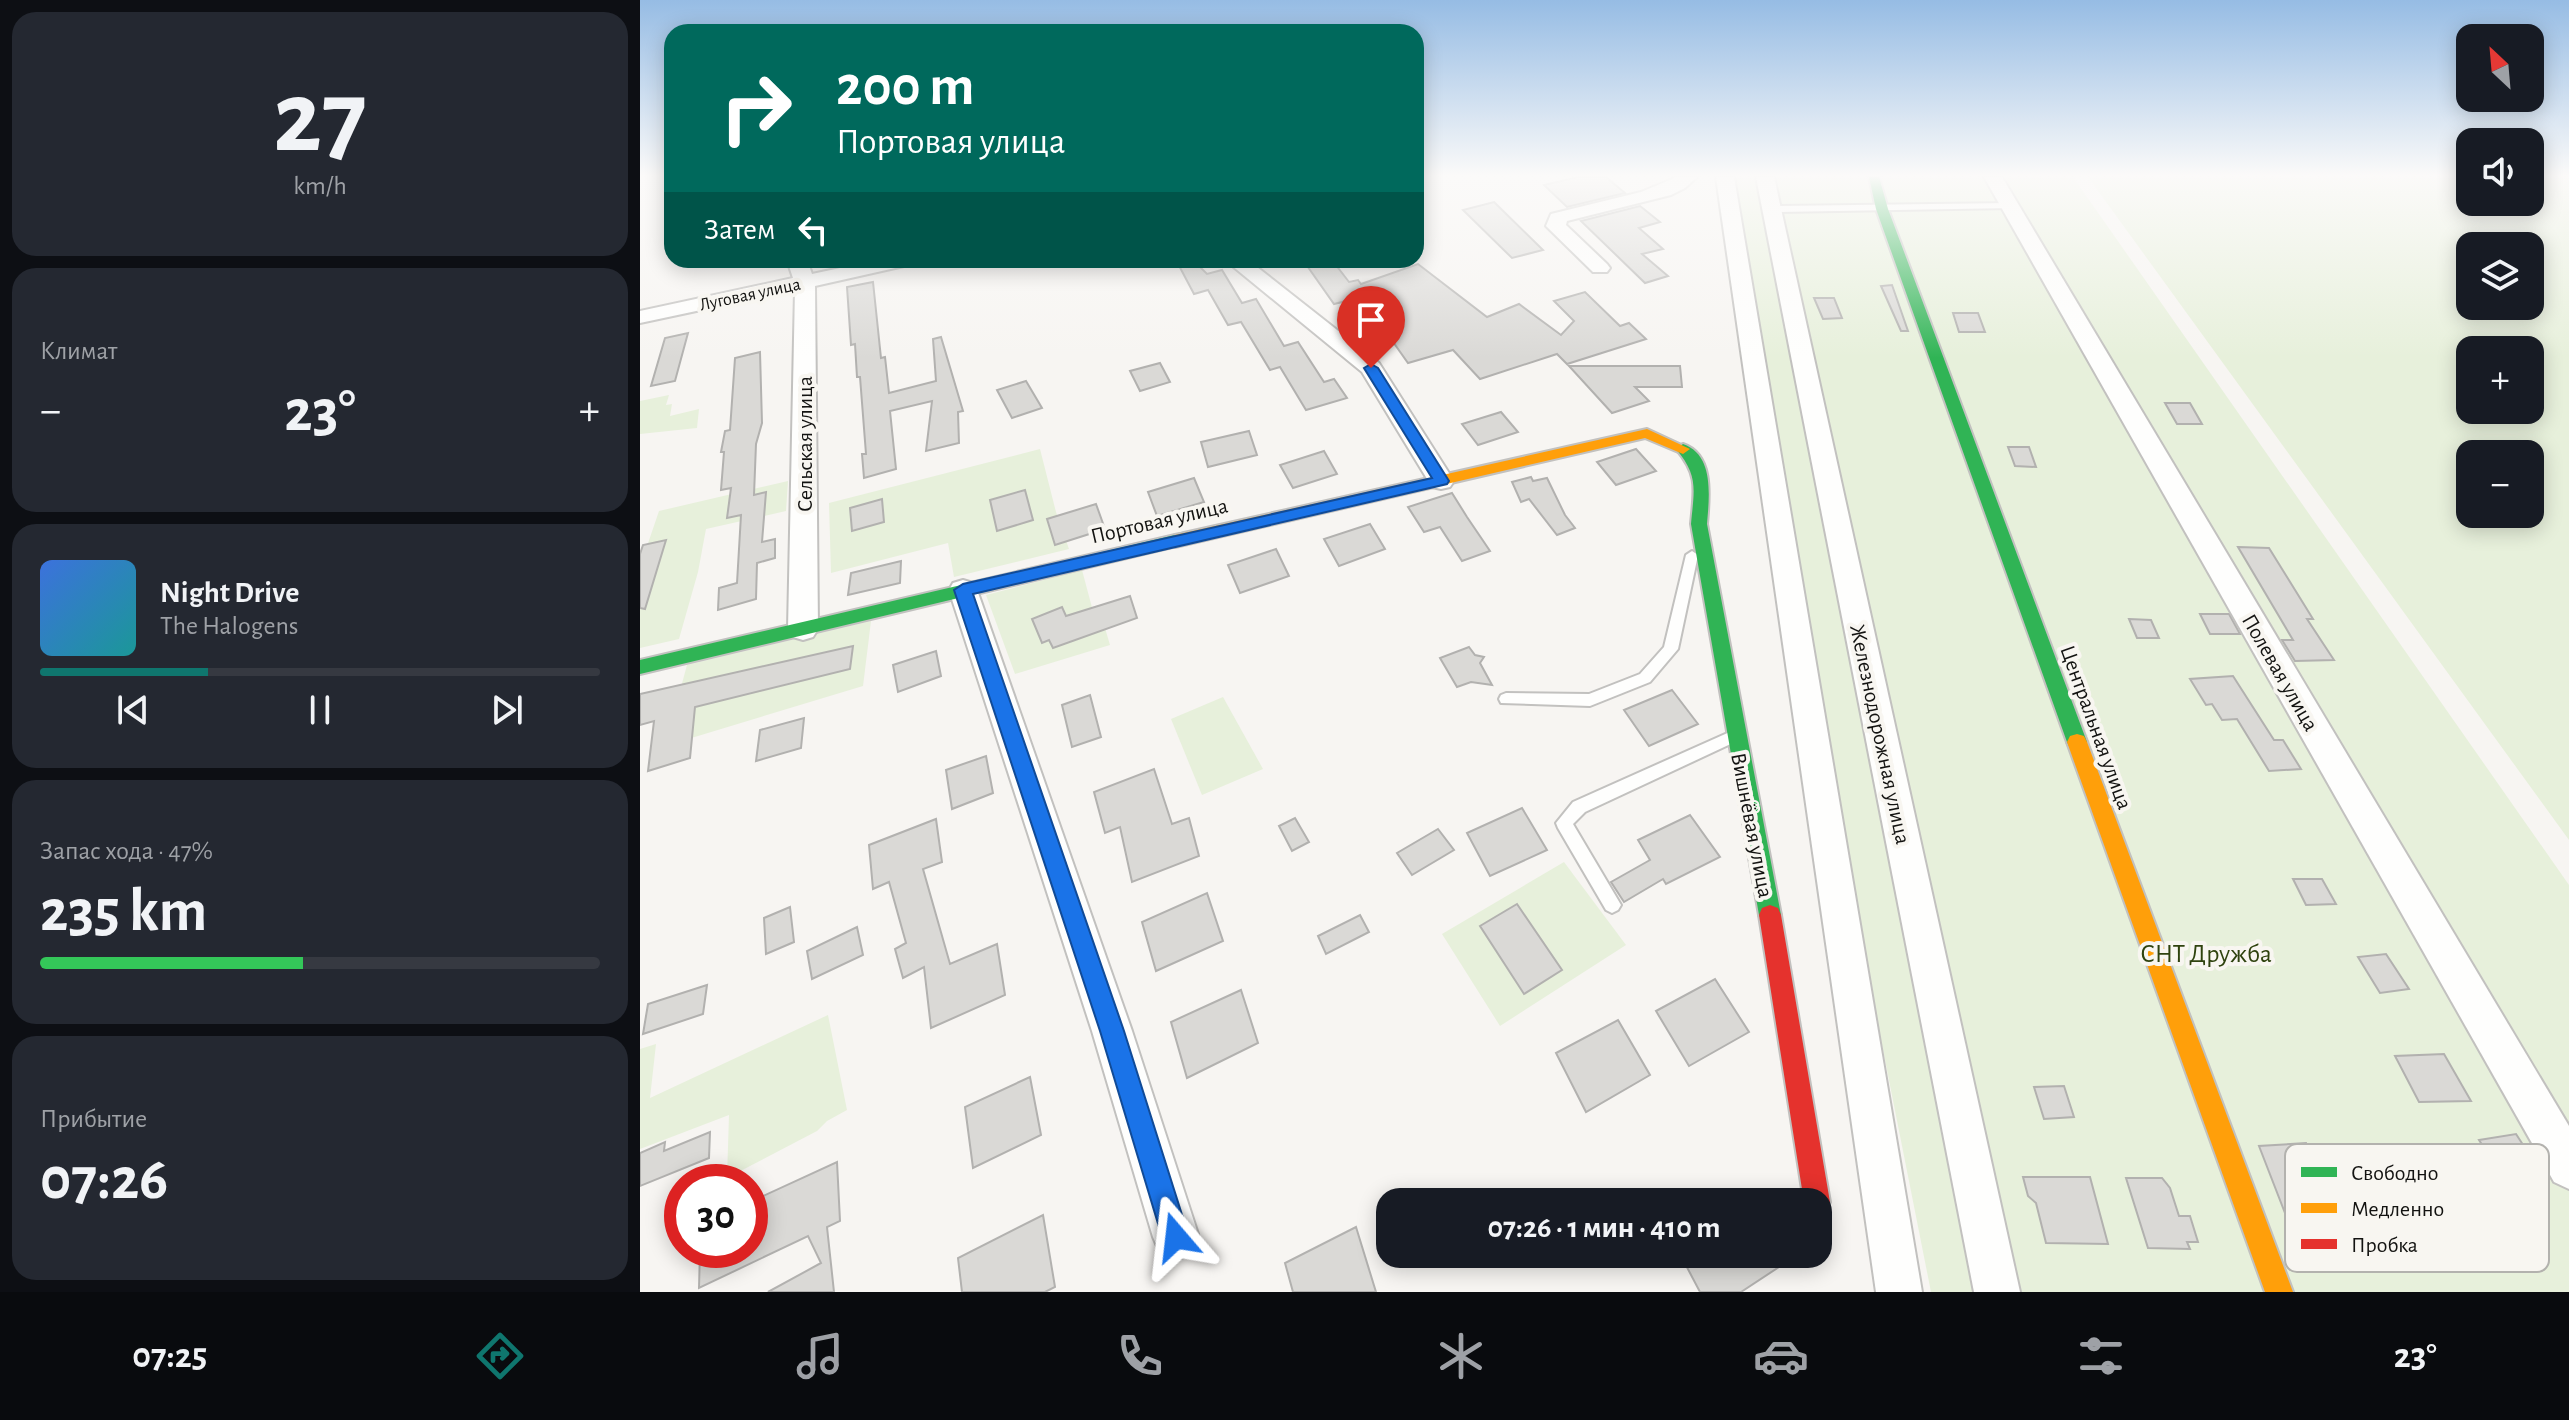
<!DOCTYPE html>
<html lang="ru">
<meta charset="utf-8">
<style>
body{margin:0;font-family:"Alegreya Sans",sans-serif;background:#242831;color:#f1f3f6;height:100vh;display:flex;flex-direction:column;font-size:30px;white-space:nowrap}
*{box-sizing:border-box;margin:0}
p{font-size:26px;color:#9ea1a6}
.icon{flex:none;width:44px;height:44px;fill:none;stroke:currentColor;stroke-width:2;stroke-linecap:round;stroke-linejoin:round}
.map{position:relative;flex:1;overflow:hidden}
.details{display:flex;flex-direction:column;gap:12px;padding:12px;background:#0d0f14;width:640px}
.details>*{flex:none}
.hud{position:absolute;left:24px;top:24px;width:760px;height:244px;border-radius:24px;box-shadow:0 4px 20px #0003;background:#00695c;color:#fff;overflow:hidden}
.needle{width:52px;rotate:334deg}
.controls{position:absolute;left:1816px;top:24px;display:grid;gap:16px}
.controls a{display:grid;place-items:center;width:88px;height:88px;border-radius:16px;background:#171b24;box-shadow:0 4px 20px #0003;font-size:40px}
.speed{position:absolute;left:24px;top:1164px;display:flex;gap:16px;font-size:40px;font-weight:700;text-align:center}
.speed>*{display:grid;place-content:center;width:104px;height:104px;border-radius:50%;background:#171b24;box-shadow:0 4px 20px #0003;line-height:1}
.speed .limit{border:12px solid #d22;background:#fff;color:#111}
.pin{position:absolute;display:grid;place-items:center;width:68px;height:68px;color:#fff;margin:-82px -34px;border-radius:50% 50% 50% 0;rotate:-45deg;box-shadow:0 0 8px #0007}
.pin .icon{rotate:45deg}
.me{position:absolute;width:88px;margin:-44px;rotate:343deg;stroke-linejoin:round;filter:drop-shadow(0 0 6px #0008)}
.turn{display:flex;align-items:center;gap:28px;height:168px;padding:0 40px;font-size:36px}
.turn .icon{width:104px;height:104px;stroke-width:2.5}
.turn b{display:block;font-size:56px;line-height:68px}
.then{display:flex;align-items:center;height:76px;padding:0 40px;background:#0003;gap:16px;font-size:30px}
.big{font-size:60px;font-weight:700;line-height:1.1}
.details .tile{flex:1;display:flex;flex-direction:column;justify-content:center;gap:12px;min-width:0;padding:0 28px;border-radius:24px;background:#242831}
.details .dial{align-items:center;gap:0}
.dial b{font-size:104px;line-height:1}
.song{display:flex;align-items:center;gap:24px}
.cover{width:96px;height:96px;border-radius:12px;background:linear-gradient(135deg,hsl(220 70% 55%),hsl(180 70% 35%))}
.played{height:8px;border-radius:4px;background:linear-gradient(90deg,#0f766e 30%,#363941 30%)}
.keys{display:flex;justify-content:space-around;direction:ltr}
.heat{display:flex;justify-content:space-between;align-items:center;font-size:44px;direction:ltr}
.charge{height:12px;border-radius:6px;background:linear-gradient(90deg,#34c759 47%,#363941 0)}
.trip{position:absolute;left:736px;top:1188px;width:456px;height:80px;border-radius:24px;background:#171b24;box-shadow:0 4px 20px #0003;font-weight:700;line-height:80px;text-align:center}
.tabs{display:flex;height:128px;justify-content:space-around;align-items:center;background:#090b0e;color:#9ea1a6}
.tabs .icon{width:56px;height:56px}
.tabs .selected{color:#0f766e}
.tabs b{font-size:36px;color:#f1f3f6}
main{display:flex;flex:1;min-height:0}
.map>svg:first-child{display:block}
.green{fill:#e7f0db;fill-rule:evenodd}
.building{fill:#dad9d6;stroke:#b2b1af;stroke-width:2}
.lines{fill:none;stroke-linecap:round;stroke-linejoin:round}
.lane-casing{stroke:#c2c1bf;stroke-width:4}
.street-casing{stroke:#c2c1bf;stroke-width:4}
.fast-casing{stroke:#c2c1bf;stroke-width:4}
.slow-casing{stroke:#c2c1bf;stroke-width:4}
.jam-casing{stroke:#c2c1bf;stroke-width:4}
.lane{fill:#fefefd;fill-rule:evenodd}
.street{fill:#fefefd;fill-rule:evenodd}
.fast{fill:#30b455;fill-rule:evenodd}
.slow{fill:#ff9f0a;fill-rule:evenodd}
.jam{fill:#e5322d;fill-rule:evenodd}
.route{fill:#1a73e8;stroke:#114b97;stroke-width:2}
.labels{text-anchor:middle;stroke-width:8;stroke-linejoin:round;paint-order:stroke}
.far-street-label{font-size:18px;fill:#131311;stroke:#f8f6f1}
.street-label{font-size:22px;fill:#131311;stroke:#f8f6f1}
.near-park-label{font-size:26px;fill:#2f430f;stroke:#f8f6f1}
.key{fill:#f8f6f1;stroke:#b3b2ae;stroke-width:2}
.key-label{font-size:22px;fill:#131311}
</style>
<main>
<section class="details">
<div class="tile dial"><b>27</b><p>km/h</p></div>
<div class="tile"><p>Климат</p>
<div class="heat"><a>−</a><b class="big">23°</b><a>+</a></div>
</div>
<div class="tile">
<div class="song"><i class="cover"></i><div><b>Night Drive</b><p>The Halogens</p></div></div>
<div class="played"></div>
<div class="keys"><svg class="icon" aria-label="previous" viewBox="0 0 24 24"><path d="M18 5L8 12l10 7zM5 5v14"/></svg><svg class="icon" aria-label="pause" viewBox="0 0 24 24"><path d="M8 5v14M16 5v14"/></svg><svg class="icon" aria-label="next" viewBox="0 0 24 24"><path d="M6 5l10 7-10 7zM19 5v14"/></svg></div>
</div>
<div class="tile"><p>Запас хода · 47%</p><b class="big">235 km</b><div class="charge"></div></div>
<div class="tile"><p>Прибытие</p><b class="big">07:26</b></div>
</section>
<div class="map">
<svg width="1929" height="1292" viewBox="0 0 1929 1292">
<rect width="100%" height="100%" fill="#f7f5f2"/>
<g class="green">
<polygon points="1084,177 1433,177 1929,885 1929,1292 1291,1292 1149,576"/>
<path d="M1448,177H1830V202H1890V177H1929V840ZM1830,246H1890V306H1830ZM1890,350V410H1830V350ZM1890,454V514H1830V454Z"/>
<polygon points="29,395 26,405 32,404 30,416 59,409 57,428 0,434 0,401"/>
<polygon points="400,449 416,512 429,549 314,577 308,543 191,573 189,503"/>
<polygon points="148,481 146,511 66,529 58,572 39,639 0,648 0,559 3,558 19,511"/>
<polygon points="442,570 458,630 465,628 470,645 375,674 346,595"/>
<polygon points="231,621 223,686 25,746 47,665"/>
<polygon points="583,697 623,769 562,795 531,719"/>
<polygon points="924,862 986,945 860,1026 802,934"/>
<polygon points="188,1015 207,1110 187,1121 177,1131 87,1178 89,1115 0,1149 0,1049 16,1044 10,1098"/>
</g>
<g class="building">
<polygon points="938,177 966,177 985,193 927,207 904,185"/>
<polygon points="854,202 903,250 872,258 823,210"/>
<polygon points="1000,206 1020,222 999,228 1023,249 1002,254 1028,276 1005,283 941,221"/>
<polygon points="536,260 553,260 567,274 582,270 602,303 616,299 644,346 658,342 684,382 694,379 707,398 666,410 640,367 630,370 601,322 588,325 568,290 554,294"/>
<polygon points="663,260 692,260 709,282 718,280 721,284 778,264 847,317 879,304 921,335 934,321 914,301 945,292 980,326 989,323 1006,339 927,364 917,354 840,379 813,350 768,363 746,332 731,336 706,301 694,304"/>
<polygon points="233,282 241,358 245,357 249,393 296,381 293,339 301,337 323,411 318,412 319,443 286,451 292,401 250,411 256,469 224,478 222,454 226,454 220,377 217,377 215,344 211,345 207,287"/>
<polygon points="1252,285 1268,331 1261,331 1241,286"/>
<polygon points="1174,298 1194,298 1202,318 1183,319"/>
<polygon points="1313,313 1338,313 1345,332 1319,332"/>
<polygon points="48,333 35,381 11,386 25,338"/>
<polygon points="120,352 122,423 116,444 114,495 126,492 122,542 135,539 135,558 117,563 116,599 78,610 79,588 97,583 101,515 87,518 91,488 81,490 84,452 81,452 85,431 90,430 95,358"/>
<polygon points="520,363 530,382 500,391 490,371"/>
<polygon points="929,366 1040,366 1042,387 995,387 1009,401 972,413"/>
<polygon points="386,381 402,408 372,418 357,390"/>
<polygon points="1525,403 1550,403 1562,424 1537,424"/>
<polygon points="861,412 878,432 838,445 822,424"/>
<polygon points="609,431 617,455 568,467 561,442"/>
<polygon points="1368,447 1389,447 1396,467 1375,466"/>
<polygon points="996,449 1016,471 976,485 957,462"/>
<polygon points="684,451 697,474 653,488 640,465"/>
<polygon points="891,477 893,481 907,478 925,515 935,528 917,535 889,499 881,502 872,482"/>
<polygon points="554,478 564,502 517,516 508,492"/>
<polygon points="385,490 393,520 357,531 350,500"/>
<polygon points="812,493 827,517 850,551 822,561 800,527 784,532 768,507"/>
<polygon points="242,499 244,522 212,531 210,508"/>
<polygon points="456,504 465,529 415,545 407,519"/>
<polygon points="730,524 745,549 699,566 684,539"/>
<polygon points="26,540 5,609 0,608 0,554 3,545"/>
<polygon points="1598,547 1629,548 1673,619 1667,619 1694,660 1655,661 1642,640 1653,640"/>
<polygon points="636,549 649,576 600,593 588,565"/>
<polygon points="261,561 260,583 208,595 211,573"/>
<polygon points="490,596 497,618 413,648 409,640 402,643 392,619 422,607 426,616"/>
<polygon points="1560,614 1589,614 1600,634 1570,634"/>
<polygon points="1489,619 1511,620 1519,638 1497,638"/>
<polygon points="213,646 210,669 55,707 50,758 8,771 14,721 0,725 0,694"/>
<polygon points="829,647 835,655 844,657 840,663 852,685 831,682 817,687 800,658"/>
<polygon points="296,651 301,676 258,692 253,665"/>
<polygon points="1593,676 1634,740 1643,740 1661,769 1629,771 1597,719 1582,720 1572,704 1566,705 1550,679"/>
<polygon points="1032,690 1058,724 1009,746 984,710"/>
<polygon points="450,695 461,737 432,747 422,705"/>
<polygon points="164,718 161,748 116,761 120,730"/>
<polygon points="346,756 353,793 312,809 306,770"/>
<polygon points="514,769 532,824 549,818 559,856 492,882 480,827 465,833 454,792"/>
<polygon points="882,808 907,850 850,876 827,833"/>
<polygon points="1050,815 1080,857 1026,884 1023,879 984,902 971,882 1010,860 998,840"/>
<polygon points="655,818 669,842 652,851 639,826"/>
<polygon points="296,819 302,862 283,869 310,964 357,944 365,995 291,1028 284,967 263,978 255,949 266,943 249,882 233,889 229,845"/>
<polygon points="798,829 814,850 772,875 757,853"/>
<polygon points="1653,879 1682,879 1696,904 1666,905"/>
<polygon points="567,893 583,941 516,971 502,922"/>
<polygon points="877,904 922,970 884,994 840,926"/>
<polygon points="150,907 154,942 126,954 124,918"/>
<polygon points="720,915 729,932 686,954 678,936"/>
<polygon points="217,927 223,955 172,979 167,951"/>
<polygon points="1746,954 1769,989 1740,993 1718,957"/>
<polygon points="1075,979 1109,1032 1049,1066 1016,1011"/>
<polygon points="67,985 63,1014 3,1034 8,1004"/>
<polygon points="601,990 618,1043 547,1078 531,1022"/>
<polygon points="978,1020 1010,1075 946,1112 916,1053"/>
<polygon points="1804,1054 1831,1101 1779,1102 1755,1056"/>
<polygon points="390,1077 401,1135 333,1168 325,1107"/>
<polygon points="1424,1086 1434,1117 1404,1119 1394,1087"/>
<polygon points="70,1132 69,1158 0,1186 0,1153 25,1142 24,1151"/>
<polygon points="1876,1134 1898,1168 1861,1174 1839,1140"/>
<polygon points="1666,1143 1676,1166 1696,1210 1645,1213 1619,1146"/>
<polygon points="197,1162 200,1221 187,1227 194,1292 128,1292 181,1263 168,1236 59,1288 60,1250 110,1250 110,1202"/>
<polygon points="1383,1177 1450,1177 1468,1244 1406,1243 1396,1203 1388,1196"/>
<polygon points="1486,1178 1522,1178 1530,1188 1539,1216 1550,1216 1558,1242 1547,1242 1550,1249 1508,1248"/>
<polygon points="403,1215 415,1287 405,1292 322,1292 318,1258"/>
<polygon points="716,1227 736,1292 653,1292 645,1263"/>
<polygon points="1040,1254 1132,1254 1139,1267 1101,1292 1060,1292"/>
</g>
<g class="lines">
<defs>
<g id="lane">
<polygon points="1370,203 1373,204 1373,208 1132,212 1128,209 1132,206"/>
<polygon points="1052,551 1058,555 1038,649 1010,682 950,706 861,703 859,699 861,695 866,693 949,694 1000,674 1024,647 1046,555"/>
<polygon points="1092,731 1097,733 1100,737 1097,741 945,812 933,824 981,905 978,910 972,913 966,910 918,828 916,823 933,802"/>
</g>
<g id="street">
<polygon points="1037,177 1057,177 1045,188 1031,195 927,221 926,225 967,264 970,268 967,272 953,272 906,226 911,214 1001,192"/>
<polygon points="1076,177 1094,177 1282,1292 1236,1292"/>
<polygon points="1116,177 1134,177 1380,1292 1334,1292"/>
<polygon points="1344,177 1362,177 1929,1126 1929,1189 1914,1182"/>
<polygon points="147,260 167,260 172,274 238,260 276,260 273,264 175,286 178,629 173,637 163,640 153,637 148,629 155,290 0,323 0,311 153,278"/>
<polygon points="585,260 608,260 739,363 814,481 810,487 801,489 792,487 722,372"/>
<polygon points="323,580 333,583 337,590 492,1031 559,1237 552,1253 536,1260 520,1253 513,1237 452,1031 309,590 313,583"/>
</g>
<g id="fast">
<polygon points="1229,177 1239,177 1248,209 1447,742 1444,748 1437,750 1430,748 1427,742 1236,209"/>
<path d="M1043,444C1075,455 1069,498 1067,524L1141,915L1138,922L1130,925L1122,922L1119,915L1051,524C1054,490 1059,476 1036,449Z"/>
<polygon points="535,535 543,541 541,545 0,674 0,660"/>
</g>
<g id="slow">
<polygon points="1007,429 1050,449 1043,454 1005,438 535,547 527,541 535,535"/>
<polygon points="1437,734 1444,736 1447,742 1653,1292 1625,1292 1427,742 1430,736"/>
</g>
<polygon id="jam" points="1130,905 1138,908 1141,915 1190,1202 1186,1211 1178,1215 1178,1202 1164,1202 1119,915 1122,908"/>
</defs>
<use href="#lane" class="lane-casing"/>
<use href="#street" class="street-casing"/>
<use href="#fast" class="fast-casing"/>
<use href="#slow" class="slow-casing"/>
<use href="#jam" class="jam-casing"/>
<use href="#lane" class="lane"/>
<use href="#street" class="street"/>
<use href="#fast" class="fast"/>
<use href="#slow" class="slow"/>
<use href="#jam" class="jam"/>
</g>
<linearGradient id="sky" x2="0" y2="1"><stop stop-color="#96bce4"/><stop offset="0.49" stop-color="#fbfaf9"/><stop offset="1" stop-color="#fbfaf9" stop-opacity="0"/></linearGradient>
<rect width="1929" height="358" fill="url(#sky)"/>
<polygon class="route" points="731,364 738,368 809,481 807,484 333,594 484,1031 549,1237 545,1247 536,1251 526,1247 522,1237 460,1031 314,590 323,584 792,478 724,368"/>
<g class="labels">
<g class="far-street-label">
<text transform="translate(110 294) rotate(-12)" y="6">Луговая улица</text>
</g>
<g class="street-label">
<text transform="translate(164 444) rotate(-90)" y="8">Сельская улица</text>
<text transform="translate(519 520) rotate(-13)" y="8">Портовая улица</text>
<text transform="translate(1641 672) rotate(60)" y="8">Полевая улица</text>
<text transform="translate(1457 727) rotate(70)" y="8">Центральная улица</text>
<text transform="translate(1241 734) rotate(78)" y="8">Железнодорожная улица</text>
<text transform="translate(1113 825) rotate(79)" y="8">Вишнёвая улица</text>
</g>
<g class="near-park-label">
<text x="1566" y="962">СНТ Дружба</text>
</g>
</g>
<rect x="1645" y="1144" width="264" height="128" rx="12" class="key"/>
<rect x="1661" y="1167" width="36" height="10" fill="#30b455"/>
<rect x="1661" y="1203" width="36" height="10" fill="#ff9f0a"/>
<rect x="1661" y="1239" width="36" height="10" fill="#e5322d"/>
<g class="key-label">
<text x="1711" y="1180">Свободно</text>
<text x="1711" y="1216">Медленно</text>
<text x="1711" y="1252">Пробка</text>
</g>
</svg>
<div class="controls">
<a><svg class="needle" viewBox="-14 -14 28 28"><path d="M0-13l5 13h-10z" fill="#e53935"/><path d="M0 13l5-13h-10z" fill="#9ea1a6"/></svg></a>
<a><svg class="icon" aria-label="sound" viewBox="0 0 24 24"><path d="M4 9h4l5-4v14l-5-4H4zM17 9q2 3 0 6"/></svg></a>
<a><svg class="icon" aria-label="layers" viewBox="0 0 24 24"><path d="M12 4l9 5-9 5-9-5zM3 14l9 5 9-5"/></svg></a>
<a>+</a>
<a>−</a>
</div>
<div class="speed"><div class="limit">30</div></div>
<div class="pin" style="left:731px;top:368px;background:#d93025"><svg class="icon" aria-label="arrive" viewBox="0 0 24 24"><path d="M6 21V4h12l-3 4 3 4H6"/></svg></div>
<svg class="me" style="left:536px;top:1237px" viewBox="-20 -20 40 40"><path d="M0-17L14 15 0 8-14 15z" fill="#1a73e8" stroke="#fff" stroke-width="4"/></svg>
<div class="trip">07:26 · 1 мин · 410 m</div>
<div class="hud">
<div class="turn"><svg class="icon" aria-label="right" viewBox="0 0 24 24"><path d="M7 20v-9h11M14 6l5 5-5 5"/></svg><div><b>200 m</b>Портовая улица</div></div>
<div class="then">Затем<svg class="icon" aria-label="left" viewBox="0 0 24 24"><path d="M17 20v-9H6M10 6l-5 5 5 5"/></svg></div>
</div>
</div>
</main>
<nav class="tabs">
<b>07:25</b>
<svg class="icon selected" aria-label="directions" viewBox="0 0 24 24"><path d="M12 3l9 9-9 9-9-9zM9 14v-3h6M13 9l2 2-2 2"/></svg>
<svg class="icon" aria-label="music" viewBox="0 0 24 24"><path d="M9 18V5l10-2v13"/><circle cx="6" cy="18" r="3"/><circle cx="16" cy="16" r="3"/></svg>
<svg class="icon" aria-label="phone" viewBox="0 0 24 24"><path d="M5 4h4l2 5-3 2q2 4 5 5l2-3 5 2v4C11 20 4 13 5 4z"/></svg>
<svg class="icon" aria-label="climate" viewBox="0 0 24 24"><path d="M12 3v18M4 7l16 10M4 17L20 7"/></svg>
<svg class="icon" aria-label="car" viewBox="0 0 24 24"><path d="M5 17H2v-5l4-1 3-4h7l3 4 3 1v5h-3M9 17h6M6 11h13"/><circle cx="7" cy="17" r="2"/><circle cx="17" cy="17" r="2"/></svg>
<svg class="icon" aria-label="filters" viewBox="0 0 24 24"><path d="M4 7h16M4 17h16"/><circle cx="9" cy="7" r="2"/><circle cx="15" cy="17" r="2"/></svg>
<b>23°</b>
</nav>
